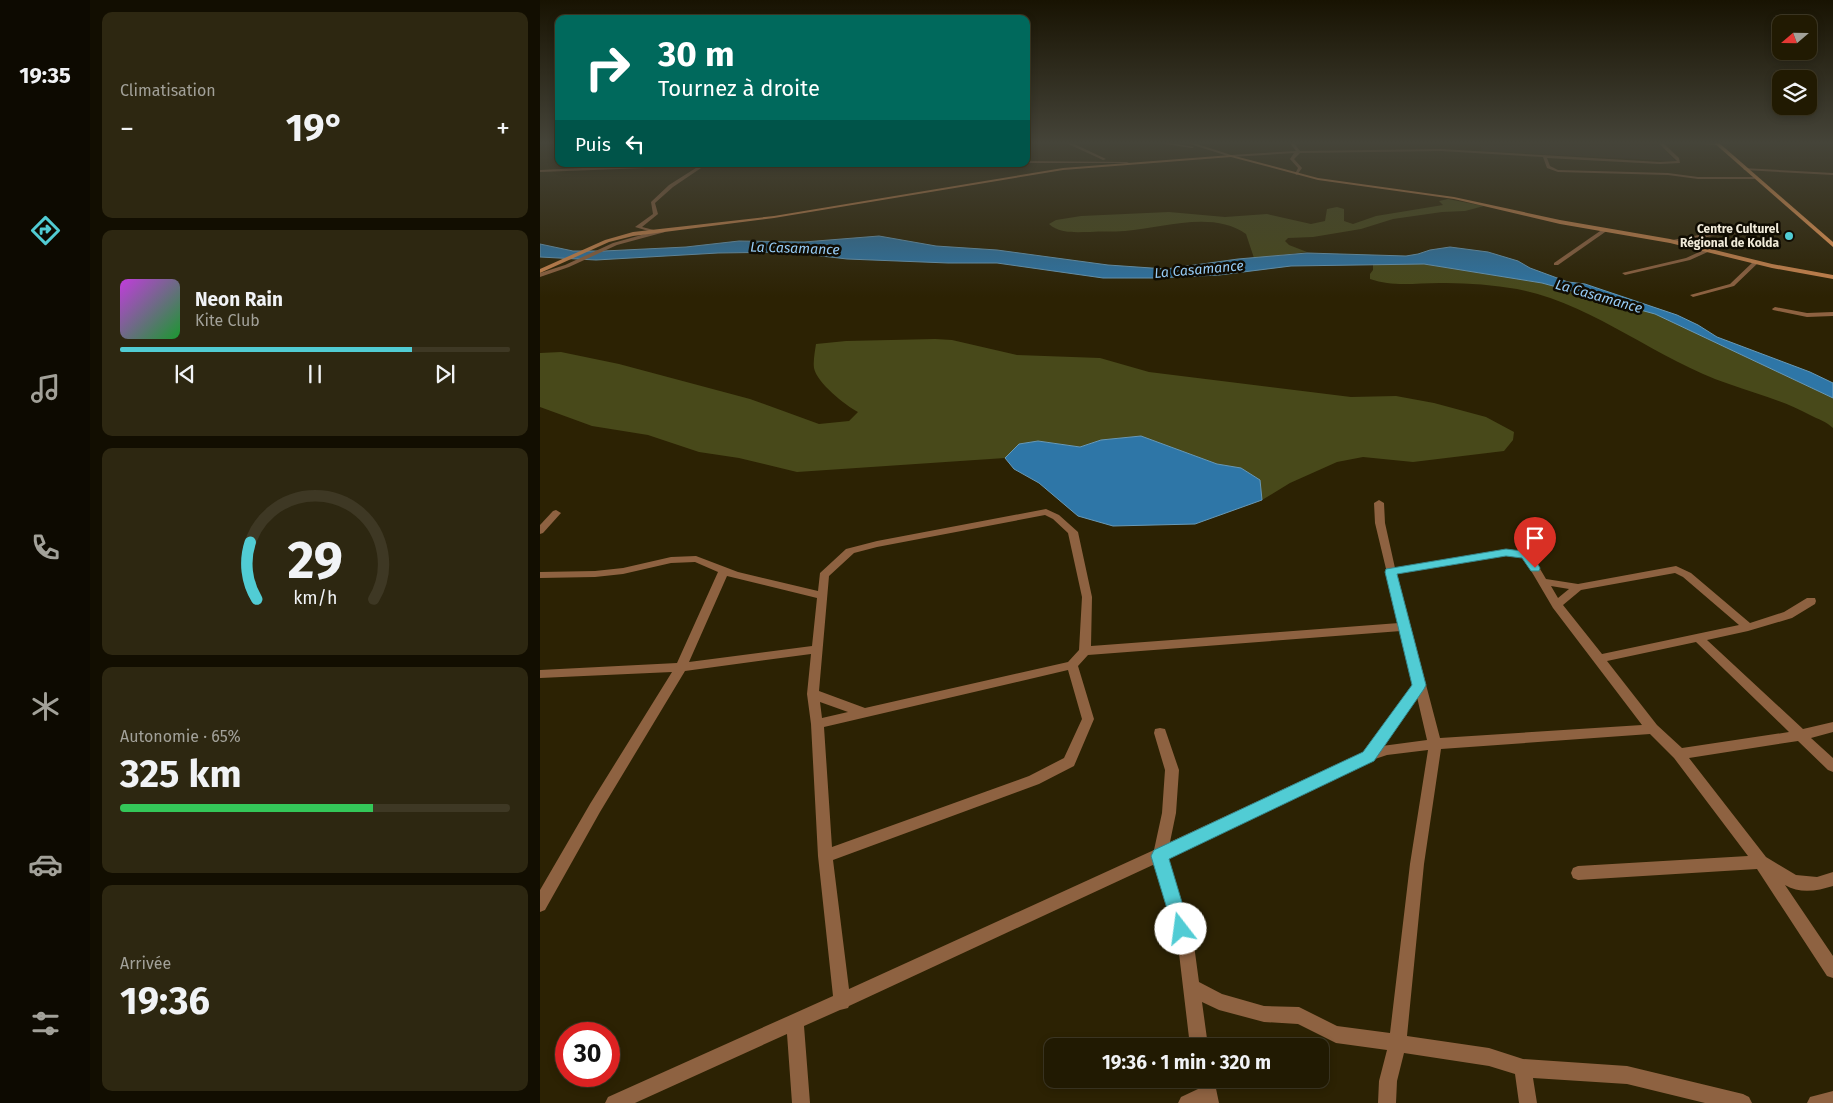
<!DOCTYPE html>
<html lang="fr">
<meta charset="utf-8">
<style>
body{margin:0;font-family:"Fira Sans",sans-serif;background:#2d2711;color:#f1f3f6;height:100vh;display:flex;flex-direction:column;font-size:19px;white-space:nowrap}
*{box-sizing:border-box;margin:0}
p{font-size:16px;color:#a2a199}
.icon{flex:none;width:28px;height:28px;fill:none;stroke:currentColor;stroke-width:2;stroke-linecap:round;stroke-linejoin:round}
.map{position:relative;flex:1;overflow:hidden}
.details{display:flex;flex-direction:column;gap:12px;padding:12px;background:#120e01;width:450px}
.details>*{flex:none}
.hud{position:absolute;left:15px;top:15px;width:475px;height:152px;border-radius:10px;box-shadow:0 2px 8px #0003,0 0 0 1px #3e3824;background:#00695c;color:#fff;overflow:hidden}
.needle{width:32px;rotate:250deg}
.fabs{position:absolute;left:1232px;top:15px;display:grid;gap:10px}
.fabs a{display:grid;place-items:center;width:45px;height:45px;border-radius:10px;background:#211a02;box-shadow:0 2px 8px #0003,0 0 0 1px #3e3824;font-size:25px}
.speed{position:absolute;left:15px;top:1022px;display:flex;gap:10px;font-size:25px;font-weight:700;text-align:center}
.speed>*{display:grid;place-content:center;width:65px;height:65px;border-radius:50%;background:#211a02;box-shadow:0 2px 8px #0003,0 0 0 1px #3e3824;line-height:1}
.speed .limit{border:8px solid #d22;background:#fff;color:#111}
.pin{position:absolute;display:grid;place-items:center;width:42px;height:42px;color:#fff;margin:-51px -21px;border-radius:50% 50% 50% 0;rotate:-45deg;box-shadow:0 0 5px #0007}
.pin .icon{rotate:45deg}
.me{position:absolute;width:55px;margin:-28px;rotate:345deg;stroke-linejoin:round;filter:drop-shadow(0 0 4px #0008)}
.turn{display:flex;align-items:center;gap:18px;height:105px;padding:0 20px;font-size:22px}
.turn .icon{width:65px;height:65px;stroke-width:2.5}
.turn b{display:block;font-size:35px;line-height:42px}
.then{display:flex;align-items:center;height:48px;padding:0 20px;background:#0003;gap:10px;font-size:19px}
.big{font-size:38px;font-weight:700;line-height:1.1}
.details .tile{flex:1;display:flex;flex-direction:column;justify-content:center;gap:8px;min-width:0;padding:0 18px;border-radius:10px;background:#2d2711}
.details .dial{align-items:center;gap:0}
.dial svg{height:130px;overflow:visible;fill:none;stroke:#3e3824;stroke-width:7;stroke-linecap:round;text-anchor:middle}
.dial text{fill:#f1f3f6;stroke:none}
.song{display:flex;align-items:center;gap:15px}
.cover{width:60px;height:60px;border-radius:8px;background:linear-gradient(135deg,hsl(290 70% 55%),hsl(130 70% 35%))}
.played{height:5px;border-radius:2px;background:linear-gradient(90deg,#51ccd4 75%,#3e3824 75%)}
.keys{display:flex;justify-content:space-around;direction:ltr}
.heat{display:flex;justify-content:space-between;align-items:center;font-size:28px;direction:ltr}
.charge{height:8px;border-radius:4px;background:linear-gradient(90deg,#34c759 65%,#3e3824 0)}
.trip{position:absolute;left:504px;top:1038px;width:285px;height:50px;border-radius:10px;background:#211a02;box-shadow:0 2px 8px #0003,0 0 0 1px #3e3824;font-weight:700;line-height:50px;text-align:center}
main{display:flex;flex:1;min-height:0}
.dock{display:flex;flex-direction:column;width:90px;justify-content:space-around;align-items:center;background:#0d0a01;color:#a2a199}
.dock .icon{width:35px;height:35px}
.dock .on{color:#51ccd4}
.dock b{font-size:22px;color:#f1f3f6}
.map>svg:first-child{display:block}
.medical{fill:#322919}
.green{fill:#48491a}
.water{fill:#2e76a7;stroke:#6899b6}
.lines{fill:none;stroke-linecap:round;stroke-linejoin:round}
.street{fill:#8e6241;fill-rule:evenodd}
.secondary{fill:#cb854e;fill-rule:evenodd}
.primary{fill:#fa9f57;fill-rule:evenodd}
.route{fill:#51ccd4;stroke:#35858a}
.poi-dot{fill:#51ccd4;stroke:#100c02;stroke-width:2}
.labels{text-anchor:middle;stroke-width:5;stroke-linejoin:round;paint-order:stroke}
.far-poi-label{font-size:12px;font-weight:bold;fill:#f0ead9;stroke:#100c02;text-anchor:end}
.far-water-label{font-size:14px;font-style:italic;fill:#96cbf5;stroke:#100c02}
</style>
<main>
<nav class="dock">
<b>19:35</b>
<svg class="icon on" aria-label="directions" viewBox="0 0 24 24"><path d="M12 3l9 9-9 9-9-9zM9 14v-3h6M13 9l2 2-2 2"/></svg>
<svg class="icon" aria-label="music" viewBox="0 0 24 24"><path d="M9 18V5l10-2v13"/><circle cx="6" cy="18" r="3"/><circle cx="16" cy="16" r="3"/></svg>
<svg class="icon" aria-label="phone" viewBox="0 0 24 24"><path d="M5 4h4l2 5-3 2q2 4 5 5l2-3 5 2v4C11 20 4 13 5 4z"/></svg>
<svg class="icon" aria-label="climate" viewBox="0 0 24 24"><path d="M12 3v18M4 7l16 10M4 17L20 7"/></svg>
<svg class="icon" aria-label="car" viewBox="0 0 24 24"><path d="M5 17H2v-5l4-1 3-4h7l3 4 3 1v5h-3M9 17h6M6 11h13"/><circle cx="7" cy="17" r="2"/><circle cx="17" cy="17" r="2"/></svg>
<svg class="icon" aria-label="filters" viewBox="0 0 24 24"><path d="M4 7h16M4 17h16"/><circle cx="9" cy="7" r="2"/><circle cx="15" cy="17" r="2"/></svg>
</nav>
<section class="details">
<div class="tile"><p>Climatisation</p>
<div class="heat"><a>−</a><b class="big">19°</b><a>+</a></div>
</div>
<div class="tile">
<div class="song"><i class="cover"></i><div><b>Neon Rain</b><p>Kite Club</p></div></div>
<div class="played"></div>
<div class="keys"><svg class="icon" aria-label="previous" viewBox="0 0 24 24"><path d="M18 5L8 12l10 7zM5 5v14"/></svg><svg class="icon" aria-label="pause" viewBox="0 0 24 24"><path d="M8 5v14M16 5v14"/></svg><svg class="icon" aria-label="next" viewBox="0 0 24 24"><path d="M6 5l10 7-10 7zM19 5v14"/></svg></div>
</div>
<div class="tile dial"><svg viewBox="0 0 100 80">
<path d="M14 69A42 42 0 1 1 86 69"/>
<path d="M14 69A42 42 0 0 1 10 34" stroke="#51ccd4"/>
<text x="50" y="56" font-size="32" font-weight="700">29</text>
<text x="50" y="72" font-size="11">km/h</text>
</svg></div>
<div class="tile"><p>Autonomie · 65%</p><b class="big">325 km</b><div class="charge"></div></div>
<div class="tile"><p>Arrivée</p><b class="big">19:36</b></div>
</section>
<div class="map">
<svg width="1293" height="1103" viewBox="0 0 1293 1103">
<rect width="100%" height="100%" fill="#2c2203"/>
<polygon class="medical" points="939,142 1116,142 1136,161 942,151"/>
<g class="green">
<path d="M908,199L944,206L925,211L902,212L853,219L821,229L773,237L748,238L745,241L749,245L767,252L714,258L706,234C673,210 622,228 585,231C573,232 561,231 550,232C536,232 520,234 509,224L516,220L541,216L629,212L685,217L727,214L771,224L785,221L787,209L797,207L804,209V221L813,224L836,216L903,205L899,201Z"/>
<path d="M833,264H884L1002,283L1072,301L1115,314L1293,398V428C1287,422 1278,419 1270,415C1244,401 1217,394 1189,384C1115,359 1054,304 977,289C954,285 929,283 906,283C879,282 856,288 830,279V274L833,270Z"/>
<path d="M395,339L412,340L477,355L560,358L609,372L811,397L856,396L894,403L946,417L974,432L973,440L964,451L873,462L823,457L797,462L750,483L722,500L720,480L701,468L677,464L601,436L561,440L540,447L498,441L479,444L465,458L257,472L199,458L159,452L108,435L52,426L0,407V353L21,352L79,364L210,399L279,424L309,421L318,412C305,405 277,383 274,368C273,361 275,351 276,344L306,341Z"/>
</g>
<g class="water">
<polygon points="339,236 396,246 457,250 568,265 626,269 698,259 767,253 866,256 878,254 890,250 910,247 948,252 978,261 990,268 1028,282 1045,284 1137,315 1158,325 1177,337 1270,372 1293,383 1293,398 1115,314 1002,283 884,264 751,266 679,275 615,278 563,278 457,263 408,263 307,259 248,252 178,253 56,260 0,257 0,244 33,251 64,251 146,247 199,241 264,242"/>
<polygon points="601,436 677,464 701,468 720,480 722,500 655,524 573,526 538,516 499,483 474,469 465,458 479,444 498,441 540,447 561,440"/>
</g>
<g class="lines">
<g class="street">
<polygon points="524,142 530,142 566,159 563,160"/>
<polygon points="612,142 625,142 654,147 652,148"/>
<polygon points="644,142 651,142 691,155 756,151 749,142 753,142 760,151 901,149 1120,162 1137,161 1117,142 1122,142 1139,158 1140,163 1120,164 1007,158 1010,166 1018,170 1128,173 1158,177 1214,177 1216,178 1214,179 1158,179 1128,175 1018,172 1007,168 1003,157 901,151 760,153 754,159 762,168 757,175 755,174 758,168 750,159 754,153 691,157"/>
<polygon points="1128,142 1179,144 1177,145"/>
<polygon points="486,161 587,162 589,163 486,163"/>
<polygon points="128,164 292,164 164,166 133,187 115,203 118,214 102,227 114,230 114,232 123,229 125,232 77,245 29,267 0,277 0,273 25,265 73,243 112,232 95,227 113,214 111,202 129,185 159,166 0,172 0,170"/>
<polygon points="1203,168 1293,173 1293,175 1204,170"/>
<polygon points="1063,229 1068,230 1018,265 1014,265 1014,263"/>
<polygon points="1191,229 1213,233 1210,235 1191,233 1130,243 1127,241"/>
<polygon points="1168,248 1171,250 1170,251 1150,260 1085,275 1082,273 1146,258"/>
<polygon points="1214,261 1219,262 1194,286 1153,297 1150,295 1190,284"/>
<polygon points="1235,307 1267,313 1293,312 1293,316 1267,317 1233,310 1232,309"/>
<path d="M839,500L844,503L845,523L855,568L966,549L990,552L1006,579L1038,584L1136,566L1151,573L1210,623L1244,612L1267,598H1275L1276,601L1275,604L1252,618L1208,631L1167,640L1263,729L1293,722V732L1271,738L1293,758V772L1288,770L1258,741L1149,758L1226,857L1256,875L1277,877L1293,872V886C1277,891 1260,894 1245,885L1293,956V978L1287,976L1217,869L1038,880L1033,878L1031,873L1033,868L1038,866L1208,856L1134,758L1110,734L901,749L884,864L867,1036L949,1048L983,1059L1087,1066L1203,1094L1209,1097L1212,1103H1165L1087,1084L993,1078L997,1103H979L975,1074L949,1066L864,1053L857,1081L856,1103H838L839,1081L847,1050L796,1043L758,1024L724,1022L679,1010L662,1002L668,1046H650L638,945L615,864L309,1006L308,1008L300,1010L264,1026L270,1103H252L247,1034L95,1103H65L68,1097L293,996L278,856L271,724L267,694L271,654L145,671L60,812L5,910L0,912V890L50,804L132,672L0,678V670L137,663L178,572L155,562L131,563L83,574L55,577L0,578V572L55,571L83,568L131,557L156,556L198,572L278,591L280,573L306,549L337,541L506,509L519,515L538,532L552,597L551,646L859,623L835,523L834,503ZM505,515L513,519L528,533L542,597L539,650L528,662L325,708L279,691L289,576L314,553L337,547ZM966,555L983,557L1013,608L1102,725L900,738L857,574ZM1135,573L1143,577L1199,625L1062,654L1023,605L1041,590ZM187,576L277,598L272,646L149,662ZM1011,586L1029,589L1018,598ZM861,631L874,683L823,752L630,842L636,813L639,770L625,729L620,728L615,729L614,733L625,770L622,813L614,850L309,989L293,860L499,784L534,766L554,719L538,666L548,655ZM1156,642L1249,732L1142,748L1117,725L1067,661ZM528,670L542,719L524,758L489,776L292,847L284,727ZM877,697L887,740L842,746ZM280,702L308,712L282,718ZM888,750L870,864L850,1033L797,1026L759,1007L724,1006L682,994L659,982L654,945L628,857L832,760L847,755Z"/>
<polygon points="16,510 21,513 3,533 0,534 0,525 13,511"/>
<polygon points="656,1079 674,1079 679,1103 638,1103 641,1097 658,1089"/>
<polygon points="1293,1091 1293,1103 1267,1103 1270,1097"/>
</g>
<polygon class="secondary" points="691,155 778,178 914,197 1020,220 1130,239 1232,264 1293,275 1293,279 1232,268 1130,243 1020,224 914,199 778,180 691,157 523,170 234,218 93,236 69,242 0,273 0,269 65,240 93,232 234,216 523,168"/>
<polygon class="primary" points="1173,142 1178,142 1293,242 1293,247"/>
</g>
<linearGradient id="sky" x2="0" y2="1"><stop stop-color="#181302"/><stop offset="0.48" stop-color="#454439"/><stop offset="1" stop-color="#454439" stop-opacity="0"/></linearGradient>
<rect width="1293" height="297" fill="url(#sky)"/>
<polygon class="route" points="966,549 990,552 1000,568 999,571 991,571 982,558 966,556 857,574 886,685 884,689 834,761 629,859 650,929 648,935 641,938 635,935 611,856 614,850 823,752 872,685 845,572 846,569"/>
<circle class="poi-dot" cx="1249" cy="236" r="5"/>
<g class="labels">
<g class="far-poi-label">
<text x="1239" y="233">Centre Culturel<tspan x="1239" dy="14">Régional de Kolda</tspan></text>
</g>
<g class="far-water-label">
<text transform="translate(255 248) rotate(2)" y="5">La Casamance</text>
<text transform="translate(659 269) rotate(-5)" y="5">La Casamance</text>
<text transform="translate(1059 296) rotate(16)" y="5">La Casamance</text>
</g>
</g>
</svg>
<div class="fabs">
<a><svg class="needle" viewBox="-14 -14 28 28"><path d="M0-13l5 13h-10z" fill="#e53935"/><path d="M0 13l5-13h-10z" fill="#a2a199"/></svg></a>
<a><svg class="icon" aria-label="layers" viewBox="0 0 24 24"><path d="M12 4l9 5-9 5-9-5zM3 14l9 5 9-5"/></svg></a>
</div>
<div class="speed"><div class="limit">30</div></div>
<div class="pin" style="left:995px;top:568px;background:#d93025"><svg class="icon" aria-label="arrive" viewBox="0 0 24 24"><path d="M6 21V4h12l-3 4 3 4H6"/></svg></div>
<svg class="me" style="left:641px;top:929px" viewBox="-20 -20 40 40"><circle r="19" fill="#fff"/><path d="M0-13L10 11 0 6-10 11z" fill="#51ccd4"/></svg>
<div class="trip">19:36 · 1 min · 320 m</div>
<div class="hud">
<div class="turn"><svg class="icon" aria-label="right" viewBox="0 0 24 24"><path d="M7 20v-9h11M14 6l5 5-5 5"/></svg><div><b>30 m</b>Tournez à droite</div></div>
<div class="then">Puis<svg class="icon" aria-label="left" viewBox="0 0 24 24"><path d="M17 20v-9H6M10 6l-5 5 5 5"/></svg></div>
</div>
</div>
</main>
